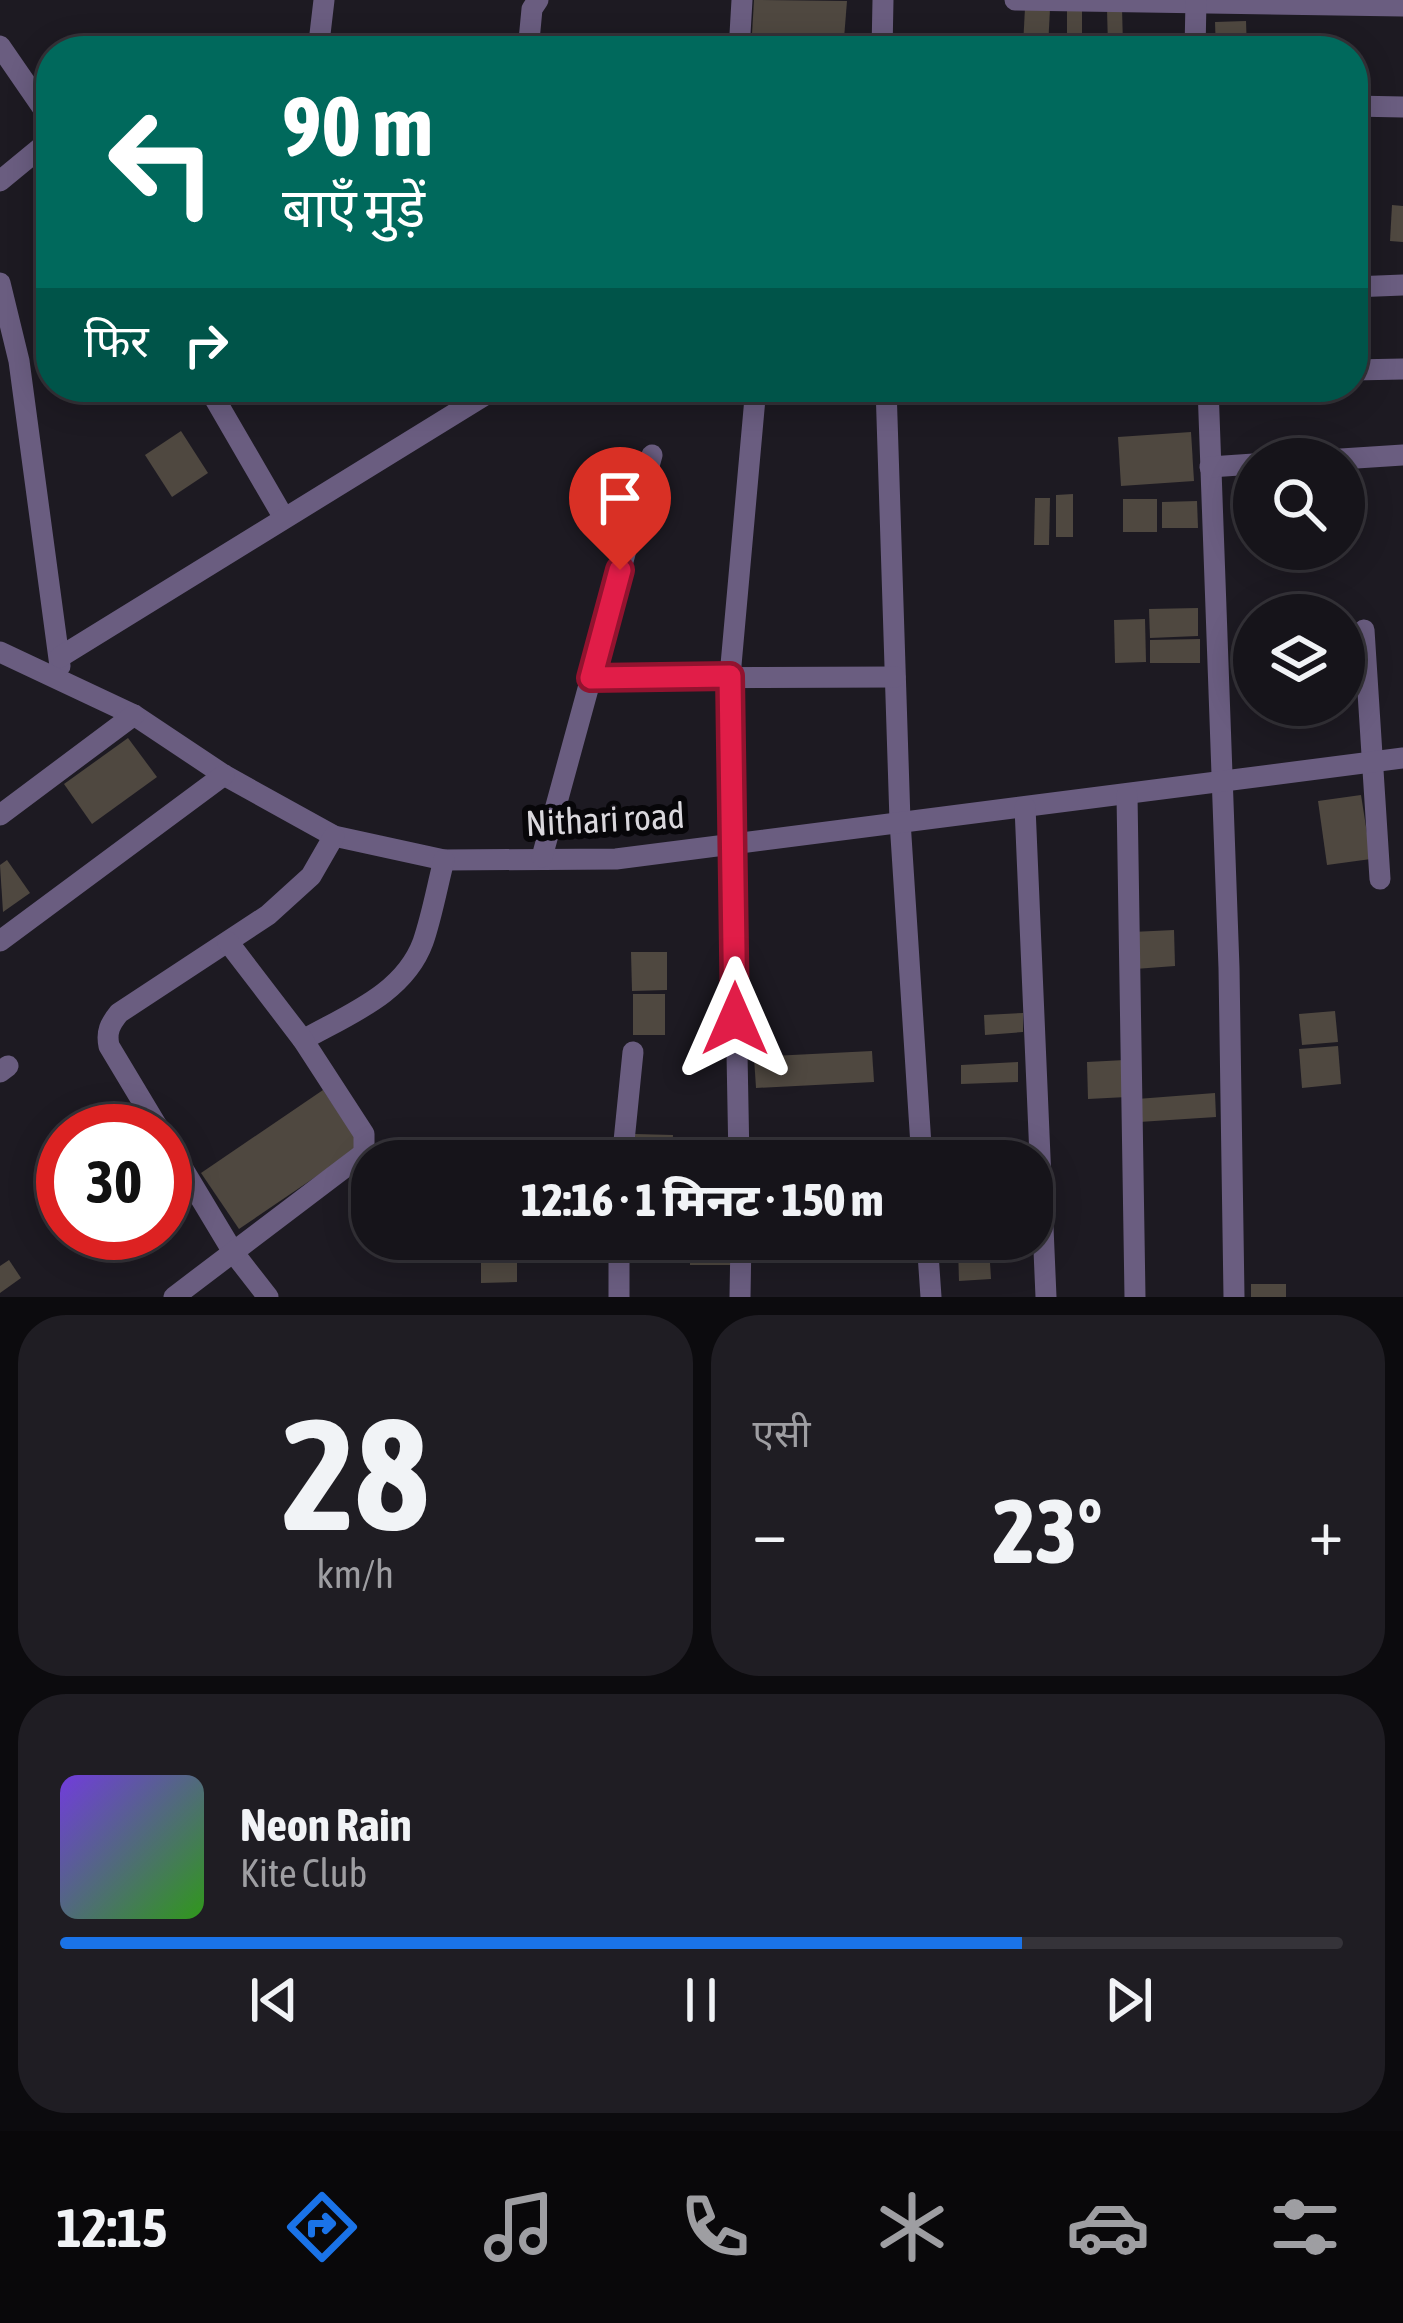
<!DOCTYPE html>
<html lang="hi">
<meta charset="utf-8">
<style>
body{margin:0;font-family:"Asap Condensed","Noto Sans Devanagari",sans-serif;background:#1f1d23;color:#f1f3f6;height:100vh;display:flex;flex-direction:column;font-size:45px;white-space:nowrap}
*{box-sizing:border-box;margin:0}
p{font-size:39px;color:#9e9ea2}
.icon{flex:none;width:66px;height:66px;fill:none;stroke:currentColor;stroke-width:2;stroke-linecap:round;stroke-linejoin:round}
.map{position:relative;height:1297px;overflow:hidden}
.sheet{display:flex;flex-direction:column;gap:18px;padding:18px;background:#0c0b0e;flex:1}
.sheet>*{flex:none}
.top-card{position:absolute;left:36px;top:36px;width:1332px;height:366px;border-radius:48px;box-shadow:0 6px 30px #0003,0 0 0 3px #353339;background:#00695c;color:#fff;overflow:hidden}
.buttons{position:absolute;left:1233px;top:438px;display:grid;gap:24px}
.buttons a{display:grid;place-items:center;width:132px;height:132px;border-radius:50%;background:#16141a;box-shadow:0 6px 30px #0003,0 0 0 3px #353339;font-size:60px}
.speed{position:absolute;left:36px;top:1104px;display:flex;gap:24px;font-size:60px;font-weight:700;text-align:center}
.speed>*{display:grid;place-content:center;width:156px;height:156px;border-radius:50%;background:#16141a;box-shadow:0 6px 30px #0003,0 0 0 3px #353339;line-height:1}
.speed .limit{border:18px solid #d22;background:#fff;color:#111}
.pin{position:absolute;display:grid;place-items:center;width:102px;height:102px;color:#fff;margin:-123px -51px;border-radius:50% 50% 50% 0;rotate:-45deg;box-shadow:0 0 12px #0007}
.pin .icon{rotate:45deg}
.me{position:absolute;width:132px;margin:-66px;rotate:0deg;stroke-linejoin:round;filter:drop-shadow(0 0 9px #0008)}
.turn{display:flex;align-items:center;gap:42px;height:252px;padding:0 48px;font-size:54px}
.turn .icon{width:156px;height:156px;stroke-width:2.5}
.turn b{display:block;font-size:84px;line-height:102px}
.then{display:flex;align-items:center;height:114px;padding:0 48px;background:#0003;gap:24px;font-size:45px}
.big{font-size:90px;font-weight:800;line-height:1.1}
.sheet .card{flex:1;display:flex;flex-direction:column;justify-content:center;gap:18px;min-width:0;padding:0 42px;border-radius:48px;background:#1f1d23}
.sheet .dial{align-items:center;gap:0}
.dial b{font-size:156px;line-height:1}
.song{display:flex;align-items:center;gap:36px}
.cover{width:144px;height:144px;border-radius:18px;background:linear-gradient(135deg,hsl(260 70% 55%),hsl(110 70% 35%))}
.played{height:12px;border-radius:6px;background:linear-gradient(90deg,#1a73e8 75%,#353339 75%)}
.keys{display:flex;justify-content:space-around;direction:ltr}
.heat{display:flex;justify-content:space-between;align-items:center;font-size:66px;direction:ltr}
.sheet .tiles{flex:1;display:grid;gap:18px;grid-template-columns:1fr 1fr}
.card:last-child{grid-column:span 2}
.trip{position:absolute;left:351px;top:1140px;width:702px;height:120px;border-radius:48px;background:#16141a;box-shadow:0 6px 30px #0003,0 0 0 3px #353339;font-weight:800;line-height:120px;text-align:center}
.tabs{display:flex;height:192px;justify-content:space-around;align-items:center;background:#09080a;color:#9e9ea2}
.tabs .icon{width:84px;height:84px}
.tabs .active{color:#1a73e8}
.tabs b{font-size:54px;color:#f1f3f6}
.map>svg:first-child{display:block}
.building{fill:#4f4840}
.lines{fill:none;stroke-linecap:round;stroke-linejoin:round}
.minor{stroke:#6a5d80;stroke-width:21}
.route-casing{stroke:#92132f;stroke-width:30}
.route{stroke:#e11d48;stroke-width:21}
.labels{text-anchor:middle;stroke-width:12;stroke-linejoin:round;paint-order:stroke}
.street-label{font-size:36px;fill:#dad8dd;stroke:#070609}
</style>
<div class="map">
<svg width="1403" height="1297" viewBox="0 0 1403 1297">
<rect width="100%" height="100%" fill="#1d1a22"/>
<g class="building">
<polygon points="754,0 847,1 843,51 751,51"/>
<polygon points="1025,8 1050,9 1048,47 1023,46"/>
<polygon points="1082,8 1082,47 1067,47 1067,9"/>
<polygon points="1122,8 1123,45 1108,46 1107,9"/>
<polygon points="1246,21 1247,51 1216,51 1215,22"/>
<polygon points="1392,205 1403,206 1403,242 1390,241"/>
<polygon points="181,431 208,473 172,497 145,455"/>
<polygon points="1191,432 1194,481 1121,486 1118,437"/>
<polygon points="1073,494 1073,537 1056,537 1056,495"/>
<polygon points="1035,498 1050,498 1049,545 1034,545"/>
<rect x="1123" y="499" width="34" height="33"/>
<polygon points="1197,501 1198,528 1162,528 1162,502"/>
<polygon points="1198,608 1198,636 1150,638 1149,609"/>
<polygon points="1145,619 1146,662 1115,663 1114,620"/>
<polygon points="1200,639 1200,663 1150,663 1150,640"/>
<polygon points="128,738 157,777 92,824 64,784"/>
<polygon points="1361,795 1371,859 1327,865 1318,801"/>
<polygon points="7,860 30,893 3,912 0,865"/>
<polygon points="1174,930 1175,966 1135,969 1132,932"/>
<polygon points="631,952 667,952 667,990 632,991"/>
<rect x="633" y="994" width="32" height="41"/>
<polygon points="1335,1011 1338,1042 1302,1045 1299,1014"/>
<polygon points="1023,1013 1023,1032 985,1035 984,1015"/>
<polygon points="1338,1046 1341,1084 1302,1088 1299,1049"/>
<polygon points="872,1051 874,1082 756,1088 754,1057"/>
<polygon points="1125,1060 1127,1097 1088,1099 1087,1062"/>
<polygon points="1018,1062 1018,1082 961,1084 961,1065"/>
<polygon points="323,1090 361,1146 239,1229 201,1173"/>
<polygon points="1215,1093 1216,1117 1139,1122 1137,1099"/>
<polygon points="635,1134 673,1135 672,1161 635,1161"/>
<polygon points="692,1143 726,1144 725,1159 691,1157"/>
<polygon points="731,1243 731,1265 690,1265 690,1244"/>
<polygon points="989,1247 991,1279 959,1281 958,1249"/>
<polygon points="517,1248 517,1282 481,1283 481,1249"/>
<polygon points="9,1260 21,1278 0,1293 0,1266"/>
<rect x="1251" y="1284" width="35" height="13"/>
</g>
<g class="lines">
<g class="minor">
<polyline points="1015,0 1403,6"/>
<polyline points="0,46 51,120"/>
<polyline points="318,51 324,0"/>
<polyline points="528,51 532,9 538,0"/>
<polyline points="739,51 742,0"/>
<polyline points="882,51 883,0"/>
<polyline points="1195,51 1196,0"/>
<polyline points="1353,106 1403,107"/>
<polyline points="0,181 51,139"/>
<polyline points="0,283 19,361 60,666"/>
<polyline points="1353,287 1403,285"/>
<polyline points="1353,370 1403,369"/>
<polyline points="208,387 284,518"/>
<polyline points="886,387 900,821 922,1161"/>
<polyline points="1208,387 1229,968 1234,1297"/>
<polyline points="1341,459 1403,455"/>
<polyline points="1210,467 1254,464"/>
<polyline points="1364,630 1380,879"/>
<polyline points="0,652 134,715 224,775 334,836 444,860 616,859 1403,758"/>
<polyline points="60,657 498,387"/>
<polyline points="591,678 895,677"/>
<polyline points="1127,795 1135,1297"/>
<polyline points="1025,807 1046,1297"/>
<polyline points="0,815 134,715"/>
<polyline points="542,857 652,455"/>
<polyline points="0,941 224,775"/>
<path d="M303,1040C347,1015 404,994 423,942C432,916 437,887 444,860"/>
<polyline points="0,1072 8,1066"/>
<path d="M160,1131L109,1046C106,1032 110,1024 119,1013L268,915L311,876L334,836"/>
<polyline points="165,1139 233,1252 268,1297"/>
<polyline points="622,1161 633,1052"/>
<polyline points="739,1161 730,676 756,387"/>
<polyline points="927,1239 931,1297"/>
<polyline points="174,1297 364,1153 364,1134 303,1040 228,942"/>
<polyline points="619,1297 619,1239"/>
<polyline points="740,1297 741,1239"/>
</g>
</g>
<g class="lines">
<defs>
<polyline id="route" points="620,570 591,678 730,676 735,1019"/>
</defs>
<use href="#route" class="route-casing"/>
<use href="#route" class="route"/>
</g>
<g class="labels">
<g class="street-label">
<text transform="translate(605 819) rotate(-3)" y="13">Nithari road</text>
</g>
</g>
</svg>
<div class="buttons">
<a><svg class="icon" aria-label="search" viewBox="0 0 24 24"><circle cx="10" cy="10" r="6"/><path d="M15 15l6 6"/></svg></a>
<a><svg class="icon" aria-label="layers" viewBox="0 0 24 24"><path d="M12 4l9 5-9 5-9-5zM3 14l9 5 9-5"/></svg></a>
</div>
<div class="speed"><div class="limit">30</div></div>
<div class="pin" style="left:620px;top:570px;background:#d93025"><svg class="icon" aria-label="arrive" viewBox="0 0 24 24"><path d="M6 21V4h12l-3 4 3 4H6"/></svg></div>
<svg class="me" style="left:735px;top:1019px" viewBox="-20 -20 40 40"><path d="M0-17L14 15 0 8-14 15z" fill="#e11d48" stroke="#fff" stroke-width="4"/></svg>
<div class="trip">12:16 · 1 मिनट · 150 m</div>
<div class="top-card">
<div class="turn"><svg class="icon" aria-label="left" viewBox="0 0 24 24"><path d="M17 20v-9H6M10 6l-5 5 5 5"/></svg><div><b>90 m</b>बाएँ मुड़ें</div></div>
<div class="then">फिर<svg class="icon" aria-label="right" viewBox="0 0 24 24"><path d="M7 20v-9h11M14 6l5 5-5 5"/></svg></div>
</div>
</div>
<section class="sheet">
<div class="tiles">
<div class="card dial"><b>28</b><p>km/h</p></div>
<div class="card"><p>एसी</p>
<div class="heat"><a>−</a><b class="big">23°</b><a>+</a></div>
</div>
<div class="card">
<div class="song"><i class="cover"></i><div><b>Neon Rain</b><p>Kite Club</p></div></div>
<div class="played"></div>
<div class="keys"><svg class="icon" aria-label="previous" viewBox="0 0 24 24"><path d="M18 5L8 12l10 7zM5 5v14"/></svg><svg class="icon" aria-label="pause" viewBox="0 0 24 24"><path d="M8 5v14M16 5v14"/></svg><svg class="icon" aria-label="next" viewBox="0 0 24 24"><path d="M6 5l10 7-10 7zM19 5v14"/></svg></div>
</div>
</div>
</section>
<nav class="tabs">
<b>12:15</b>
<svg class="icon active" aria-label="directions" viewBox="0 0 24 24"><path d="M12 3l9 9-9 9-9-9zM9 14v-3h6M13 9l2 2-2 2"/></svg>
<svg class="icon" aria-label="music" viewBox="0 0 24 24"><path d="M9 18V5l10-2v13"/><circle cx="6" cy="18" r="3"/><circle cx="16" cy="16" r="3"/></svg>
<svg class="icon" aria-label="phone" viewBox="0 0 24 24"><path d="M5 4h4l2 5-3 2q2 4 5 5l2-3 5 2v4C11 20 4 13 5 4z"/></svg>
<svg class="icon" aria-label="climate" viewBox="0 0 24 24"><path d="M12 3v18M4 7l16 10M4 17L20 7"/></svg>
<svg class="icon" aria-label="car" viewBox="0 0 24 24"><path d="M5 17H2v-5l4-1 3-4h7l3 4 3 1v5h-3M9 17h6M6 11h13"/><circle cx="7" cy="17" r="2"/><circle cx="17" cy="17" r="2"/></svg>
<svg class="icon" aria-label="filters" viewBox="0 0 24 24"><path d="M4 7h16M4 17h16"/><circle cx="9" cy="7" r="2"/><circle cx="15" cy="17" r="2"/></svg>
</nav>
